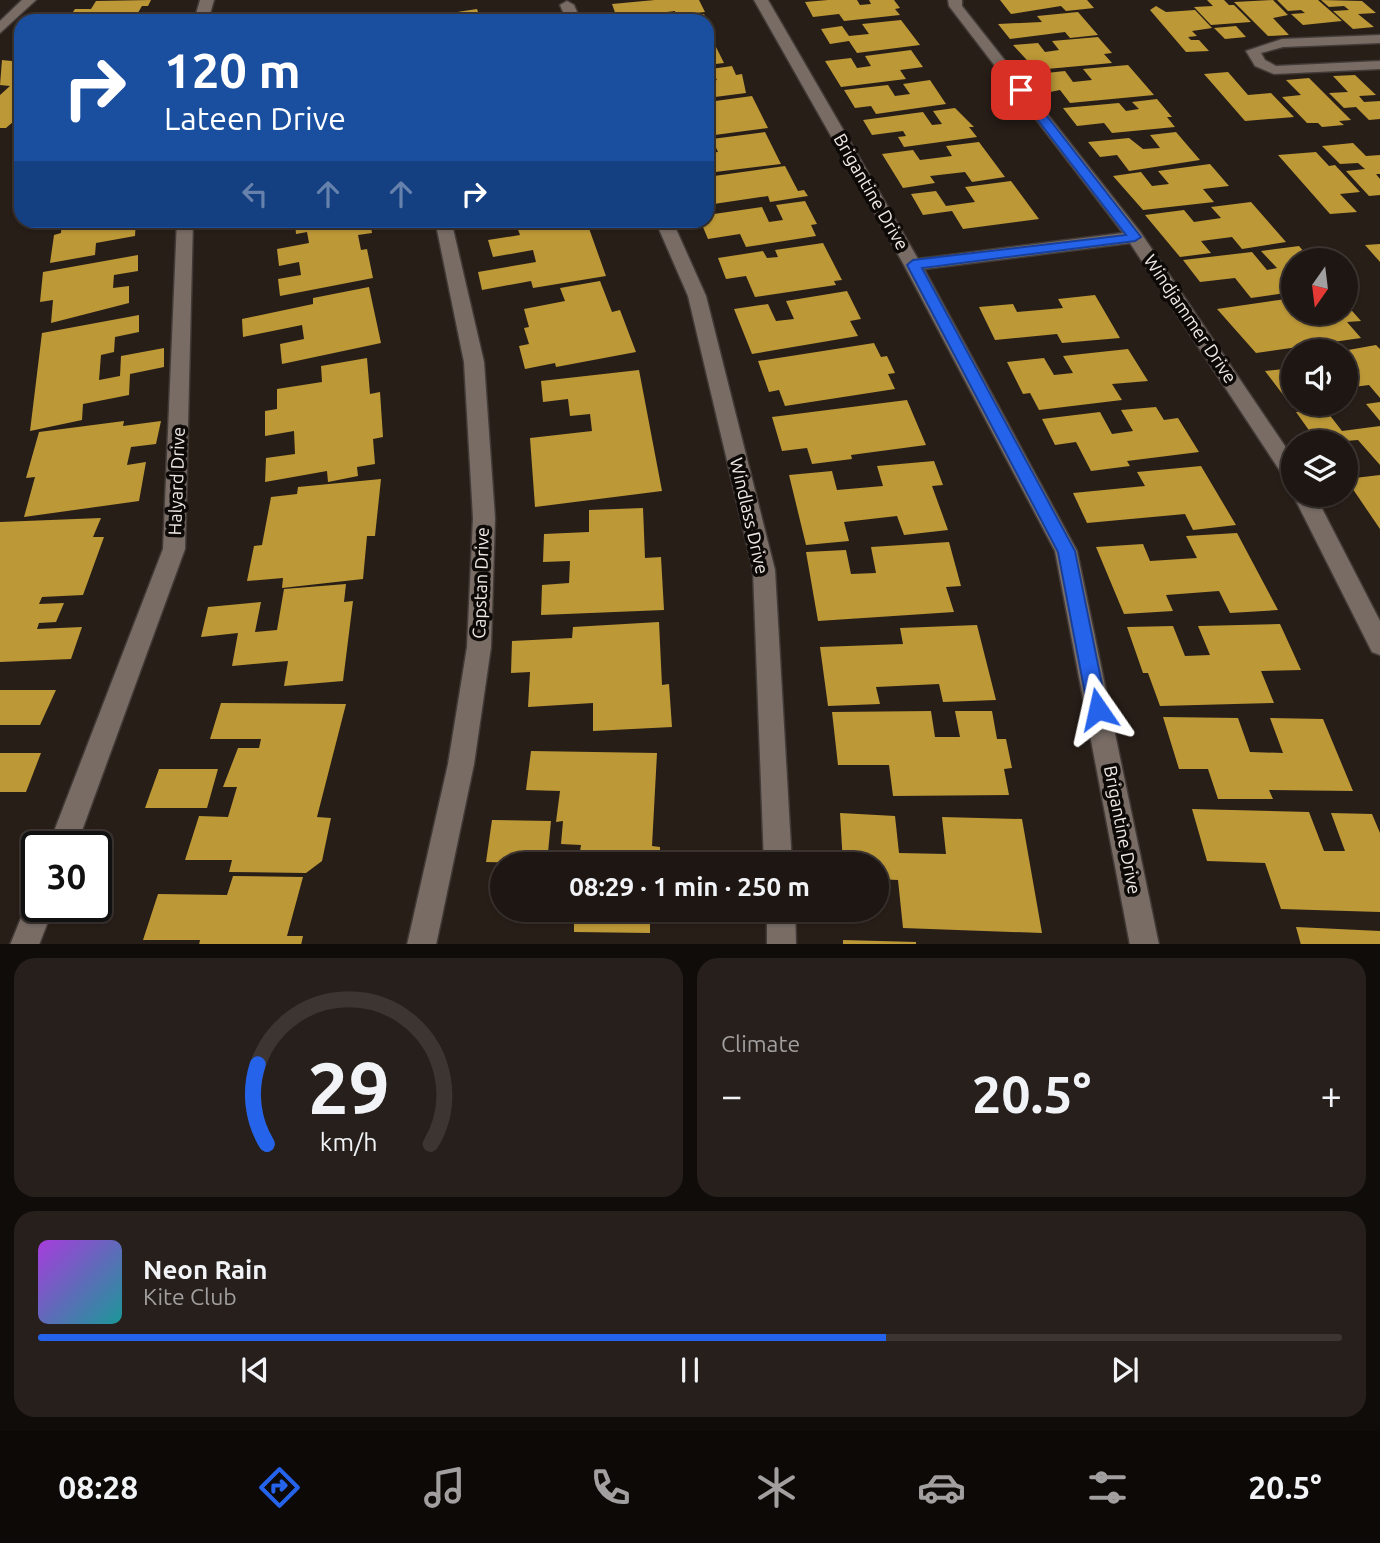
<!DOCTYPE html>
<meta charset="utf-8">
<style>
body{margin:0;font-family:Ubuntu,sans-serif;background:#261f1b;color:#f1f3f6;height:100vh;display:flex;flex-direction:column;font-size:26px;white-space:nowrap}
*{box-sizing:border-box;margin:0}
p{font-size:23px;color:#a19f9f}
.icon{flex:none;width:38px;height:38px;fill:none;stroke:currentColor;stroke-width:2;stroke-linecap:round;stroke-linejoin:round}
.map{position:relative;height:944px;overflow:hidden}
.drawer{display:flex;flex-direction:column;gap:14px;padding:14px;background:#100c0a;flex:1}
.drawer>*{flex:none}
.guide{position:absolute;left:14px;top:14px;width:700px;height:214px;border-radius:21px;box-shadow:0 2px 5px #0004,0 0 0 2px #3c3532;background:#1a4fa0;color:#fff;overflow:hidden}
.needle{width:46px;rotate:194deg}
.tools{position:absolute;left:1281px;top:248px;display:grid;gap:14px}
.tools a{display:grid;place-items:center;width:77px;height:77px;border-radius:50%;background:#1e1612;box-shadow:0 2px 5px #0004,0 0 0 2px #3c3532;font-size:35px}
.speed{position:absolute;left:21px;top:831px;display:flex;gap:14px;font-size:35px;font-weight:700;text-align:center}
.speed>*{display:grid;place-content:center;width:91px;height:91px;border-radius:50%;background:#1e1612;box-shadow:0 2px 5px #0004,0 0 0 2px #3c3532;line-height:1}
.speed .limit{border:4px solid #111;border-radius:10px;background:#fff;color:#111}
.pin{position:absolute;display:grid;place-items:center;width:60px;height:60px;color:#fff;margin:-30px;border-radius:14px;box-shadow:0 4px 10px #0006}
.me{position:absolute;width:77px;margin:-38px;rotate:349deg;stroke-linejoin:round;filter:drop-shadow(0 0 5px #0008)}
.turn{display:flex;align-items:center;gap:24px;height:147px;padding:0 35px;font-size:32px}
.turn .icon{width:91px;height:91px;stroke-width:2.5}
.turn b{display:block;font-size:49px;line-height:60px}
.lanes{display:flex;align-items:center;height:66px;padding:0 35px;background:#0003;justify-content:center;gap:35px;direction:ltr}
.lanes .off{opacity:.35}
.big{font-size:52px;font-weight:700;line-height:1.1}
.drawer .tile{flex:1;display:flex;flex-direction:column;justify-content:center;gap:10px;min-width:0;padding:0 24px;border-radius:21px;background:#261f1b}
.drawer .dial{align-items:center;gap:0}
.dial svg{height:182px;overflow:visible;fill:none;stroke:#3c3532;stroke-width:7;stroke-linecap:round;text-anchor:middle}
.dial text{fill:#f1f3f6;stroke:none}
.song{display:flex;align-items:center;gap:21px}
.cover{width:84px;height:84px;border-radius:10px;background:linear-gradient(135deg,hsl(280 70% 55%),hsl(180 70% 35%))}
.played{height:7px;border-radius:4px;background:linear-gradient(90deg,#2563eb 65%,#3c3532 65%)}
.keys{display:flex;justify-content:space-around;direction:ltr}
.heat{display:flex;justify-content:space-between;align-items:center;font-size:38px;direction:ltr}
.drawer .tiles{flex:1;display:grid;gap:14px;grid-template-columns:1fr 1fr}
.tile:last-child{grid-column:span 2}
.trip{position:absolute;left:490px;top:852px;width:399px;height:70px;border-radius:35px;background:#1e1612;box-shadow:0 2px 5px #0004,0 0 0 2px #3c3532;font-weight:700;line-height:70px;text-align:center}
.tabs{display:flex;height:112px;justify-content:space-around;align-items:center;background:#0c0907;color:#a19f9f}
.tabs .icon{width:49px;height:49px}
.tabs .current{color:#2563eb}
.tabs b{font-size:32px;color:#f1f3f6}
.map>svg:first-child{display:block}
.building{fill:#bc9837}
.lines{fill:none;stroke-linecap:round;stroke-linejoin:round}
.street-casing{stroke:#423a36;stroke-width:3}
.street{fill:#786c65;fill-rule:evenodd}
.route{fill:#2563eb;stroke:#184099;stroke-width:2}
.labels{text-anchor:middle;stroke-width:7;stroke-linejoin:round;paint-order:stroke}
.street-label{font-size:18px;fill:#f1eae6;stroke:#0d0907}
</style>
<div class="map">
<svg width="1380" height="945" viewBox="0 0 1380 945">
<rect width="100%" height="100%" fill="#281e18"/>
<g class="building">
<polygon points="151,0 148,6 142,6 136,16 126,17 123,21 108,21 110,17 68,19 75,9 91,9 96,1"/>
<polygon points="655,0 699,0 705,12 676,15 675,11 617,18 612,4"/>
<polygon points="828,0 857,0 860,5 871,4 869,0 894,0 900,8 895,9 900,15 844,21 839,14 813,17 805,2"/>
<polygon points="1000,0 1087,0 1094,8 1066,11 1061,6 1011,14"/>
<polygon points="1207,0 1224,0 1229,5 1234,5 1251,22 1211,25 1194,7 1213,6"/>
<polygon points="1273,0 1288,15 1273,18 1289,35 1268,36 1234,2"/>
<polygon points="1277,0 1318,0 1342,21 1303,25 1291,14 1305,13 1301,10 1288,11"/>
<polygon points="1321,0 1362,1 1376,13 1358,14 1374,27 1353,29 1333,11 1349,10 1344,6 1329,7"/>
<polygon points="1156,6 1166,12 1195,10 1212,28 1192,31 1197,36 1188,37 1191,40 1199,40 1209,51 1186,52 1150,10"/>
<polygon points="477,9 481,21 433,21 431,16"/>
<polygon points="329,12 329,21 276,21 277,17"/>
<polygon points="1078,12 1098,35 1070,38 1065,32 1010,39 998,24 1042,22 1037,16"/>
<polygon points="704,14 711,29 707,29 707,21 654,21"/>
<polygon points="901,20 920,45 857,53 849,41 830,44 821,29 842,26 849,36 869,34 862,24"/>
<polygon points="1236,26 1246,37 1225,39 1214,28"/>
<polygon points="1098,37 1112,53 1104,54 1112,63 1036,70 1013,45 1038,43 1045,52 1059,50 1052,41"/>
<polygon points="713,41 724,63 707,65 707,42"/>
<polygon points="911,50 923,67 900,70 906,79 841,87 825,61 851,58 857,68 871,66 865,56"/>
<polygon points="2,60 21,62 21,115 6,128 0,128 0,95 10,86 0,85"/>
<polygon points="1128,65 1154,95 1070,103 1060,90 1050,92 1037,74 1065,71 1073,82 1092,80 1083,69"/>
<polygon points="732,66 736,75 742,74 746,93 707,98 707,82 717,80 711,69"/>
<polygon points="1228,72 1248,95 1271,93 1294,117 1245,121 1204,74"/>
<polygon points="1355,75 1376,95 1359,96 1364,102 1380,101 1380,119 1369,120 1356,107 1344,108 1329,93 1348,92 1333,76"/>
<polygon points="1309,78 1351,120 1339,121 1344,125 1322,127 1318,123 1307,123 1282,97 1301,95 1286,80"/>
<polygon points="930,80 946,104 876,114 871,106 855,108 844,90 888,85 895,96 910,94 903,84"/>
<polygon points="752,96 768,128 707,136 707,113 714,112 708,102"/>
<polygon points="1157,99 1172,117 1167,117 1175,127 1112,133 1104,123 1077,126 1063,108 1119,103 1126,111 1139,109 1132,102"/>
<polygon points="955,108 974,127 969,127 977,137 904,147 898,137 906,136 903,131 872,135 863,120 923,112 932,125 942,124 933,111"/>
<polygon points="765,132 781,164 707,173 707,153 718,152 712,139"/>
<polygon points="1176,132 1200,160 1129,171 1117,155 1100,157 1088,142 1129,138 1143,149 1160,148 1150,135"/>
<polygon points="979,142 1005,177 972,182 965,172 930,176 935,183 903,188 882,154 913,150 920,160 952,156 946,146"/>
<polygon points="1353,143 1366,156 1380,155 1380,174 1376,174 1380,179 1380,195 1369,196 1346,171 1365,169 1358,163 1340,164 1322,146"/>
<polygon points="1316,152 1329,166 1335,165 1360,192 1340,194 1357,212 1330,214 1278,155"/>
<polygon points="1210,164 1229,186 1203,189 1214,202 1143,210 1113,176 1141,172 1152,186 1169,184 1158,171"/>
<polygon points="785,166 798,191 804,190 808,196 770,202 768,196 707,205 707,177"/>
<polygon points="1011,181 1039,219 963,229 952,211 923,215 911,194 936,191 946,206 975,202 965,187"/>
<polygon points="805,201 817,224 811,225 816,236 746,247 740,234 708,239 700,220 707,220 707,215 762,207 769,222 783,220 776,205"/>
<polygon points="1251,202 1286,242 1242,249 1232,237 1201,241 1211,253 1180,257 1145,215 1184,210 1194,222 1221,218 1211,207"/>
<polygon points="62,220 117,220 117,224 136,220 135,236 96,243 95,255 50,263 54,235 61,233"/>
<polygon points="255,220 370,220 372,233 358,235 361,250 367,249 373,278 280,296 278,279 301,275 299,262 279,266 277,249 309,243 307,232 296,234 295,222 256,230"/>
<polygon points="496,220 586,220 606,276 533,288 531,281 482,290 478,272 536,262 533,250 493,257 488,240 520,235 516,224 498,226"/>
<polygon points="823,243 842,280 834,281 836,285 755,297 746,276 726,279 718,258 763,251 767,258 778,257 775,250"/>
<polygon points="1380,244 1380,262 1365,245"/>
<polygon points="1299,246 1311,260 1293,261 1293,292 1251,298 1235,278 1200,282 1183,260 1252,252 1267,270 1277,268 1261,251"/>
<polygon points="138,255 138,271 114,275 113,288 129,286 129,303 51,323 53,300 40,302 43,272"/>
<polygon points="600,281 612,312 620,310 636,352 556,367 555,363 525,369 519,346 529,344 524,328 529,327 524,309 565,301 560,288"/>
<polygon points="369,287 381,343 282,364 280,344 304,339 302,325 243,337 242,319 313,304 313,298"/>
<polygon points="847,291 861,319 850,321 858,336 752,354 734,309 768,304 776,321 794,319 786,301"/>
<polygon points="1095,295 1120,338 1062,343 1057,334 995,340 979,307 1013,304 1017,312 1063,308 1058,299"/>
<polygon points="1293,298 1293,313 1346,313 1346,304 1361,321 1347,322 1361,338 1256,353 1217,309"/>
<polygon points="139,315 139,332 115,337 114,352 101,355 99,380 120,376 121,356 164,348 164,367 130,374 129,395 83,404 82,420 30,431 42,333"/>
<polygon points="874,343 881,357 887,356 895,373 888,374 895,389 785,406 779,390 769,392 758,361"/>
<polygon points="1376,345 1380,349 1380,398 1369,385 1346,388 1346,352 1337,352"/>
<polygon points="1128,349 1148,381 1112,384 1122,400 1039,410 1030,393 1023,394 1007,362 1044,358 1054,375 1073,373 1063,356"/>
<polygon points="367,358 370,394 380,392 383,437 373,439 375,464 357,467 358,476 328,482 327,471 265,482 266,458 295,454 294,431 265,436 265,411 277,409 277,389 322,382 321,366"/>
<polygon points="1293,368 1293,404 1304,406 1293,408 1265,371"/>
<polygon points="639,370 662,491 535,507 530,438 592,431 590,414 570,416 568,399 543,402 541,381"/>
<polygon points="907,400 926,445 851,455 852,459 812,464 807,448 782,451 772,417"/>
<polygon points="1380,402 1380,421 1366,404"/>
<polygon points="1156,407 1164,420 1178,418 1199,452 1127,461 1130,466 1091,471 1076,442 1055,445 1042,419 1100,412 1112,434 1133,431 1121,410"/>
<polygon points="1325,409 1342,431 1380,426 1380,465 1358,440 1318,443 1296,412"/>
<polygon points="124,421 123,426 161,421 156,444 131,447 127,465 146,462 139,501 24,517 35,477 26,478 39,432"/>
<polygon points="934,461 943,485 932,486 948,530 904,535 897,516 844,522 849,541 806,545 789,475 832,471 837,490 883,486 877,466"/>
<polygon points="1201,466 1236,525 1193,530 1185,514 1087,523 1073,493 1145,486 1137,472"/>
<polygon points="1380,475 1380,529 1346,479"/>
<polygon points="381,479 375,536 367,536 363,579 282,588 283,578 247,581 254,546 262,545 271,497 297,494 298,487"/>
<polygon points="643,508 645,558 661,557 664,610 541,615 542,585 569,583 570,561 543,562 544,534 589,532 589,510"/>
<polygon points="101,518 93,537 104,537 83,595 42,597 39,604 64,603 56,622 39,623 37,629 82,627 71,659 0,662 0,522"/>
<polygon points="1237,533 1278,610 1230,613 1219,591 1166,595 1173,611 1124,614 1096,547 1143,544 1150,561 1197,558 1186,536"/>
<polygon points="949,542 961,586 946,587 954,612 818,621 806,552 846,550 851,574 876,573 871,547"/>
<polygon points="346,584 344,602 353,601 343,681 284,686 288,661 232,666 238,633 201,637 208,607 261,602 255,632 277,630 284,589"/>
<polygon points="659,622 662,685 669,684 672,727 593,731 593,703 528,707 530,672 511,673 512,641 572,638 573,627"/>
<polygon points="1280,624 1301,670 1261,671 1274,703 1160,706 1148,673 1143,673 1127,627 1173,626 1185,656 1210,655 1198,626"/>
<polygon points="977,625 996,700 943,702 939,684 876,687 880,704 828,706 820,647 903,644 900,628"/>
<polygon points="0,690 56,690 40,725 0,725"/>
<polygon points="221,703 346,704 317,817 331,818 322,861 306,873 229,872 232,860 185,860 199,816 228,817 237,787 223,787 238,748 259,748 261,739 210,739"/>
<polygon points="931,711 935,737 960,737 955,711 992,711 997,739 1006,739 1012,768 1004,769 1009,795 893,796 889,765 838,765 832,712"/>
<polygon points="1163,717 1238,718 1250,752 1283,753 1270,718 1323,719 1353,791 1269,790 1273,799 1218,799 1208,769 1179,769"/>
<polygon points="531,751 657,753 652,846 660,847 660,864 578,864 581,845 561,844 563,821 556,822 560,791 526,790"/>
<polygon points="0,753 41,753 26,792 0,792"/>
<polygon points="159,769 218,769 207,808 145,808"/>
<polygon points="1192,809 1309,812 1324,851 1345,851 1331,813 1372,814 1380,833 1380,912 1281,909 1265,863 1207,861"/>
<polygon points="840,813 895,816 899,853 946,854 942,817 1022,819 1042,933 903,928 898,880 877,879 877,864 843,864"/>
<polygon points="492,820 551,821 547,863 486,862"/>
<polygon points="233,876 303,877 287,936 303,936 301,945 199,945 200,940 143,940 158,894 227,895"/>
<polygon points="524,910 658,910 657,918 650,918 650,933 574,932 574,921 523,920"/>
<polygon points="1296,927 1380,931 1380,945 1301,945"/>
<polygon points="843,940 916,942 916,945 843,945"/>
</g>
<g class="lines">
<defs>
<g id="street">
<polygon points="22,0 36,0 0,33 0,21"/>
<polygon points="200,0 214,0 208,21 194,21"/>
<polygon points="754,0 768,0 918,259 1123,233 949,6 948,0 962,0 962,6 1141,233 1293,458 1293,482 1286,480 1130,243 924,269 1077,551 1159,945 1130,945 1055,551 904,265"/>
<polygon points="567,1 574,5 581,21 567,21 560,5"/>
<polygon points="1380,35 1380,43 1283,47 1261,53 1265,60 1276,66 1380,61 1380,69 1274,74 1255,66 1246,51 1282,39"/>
<polygon points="177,220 193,220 185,549 76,847 48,847 163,549"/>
<polygon points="435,220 451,220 484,362 495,518 491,647 474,764 436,945 407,945 448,764 467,647 473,518 464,362"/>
<polygon points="655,220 672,220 706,296 775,570 792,864 764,864 753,570 688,296"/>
<polygon points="1293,495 1315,495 1380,621 1380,655 1372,652"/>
<polygon points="37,893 37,906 54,906 39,945 10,945 30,896"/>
<polygon points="767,910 795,910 796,945 767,945"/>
</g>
</defs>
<use href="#street" class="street-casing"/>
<use href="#street" class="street"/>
</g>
<polygon class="route" points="1017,88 1025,88 1141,237 1135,241 922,268 1075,551 1107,709 1104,715 1098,717 1091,715 1088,709 1058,552 907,265 913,260 1126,235 1017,93"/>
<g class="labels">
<g class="street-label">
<text transform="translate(871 192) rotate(60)" y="6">Brigantine Drive</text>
<text transform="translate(1190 319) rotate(56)" y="6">Windjammer Drive</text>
<text transform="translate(177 481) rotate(-88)" y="6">Halyard Drive</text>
<text transform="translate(749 516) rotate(77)" y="6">Windlass Drive</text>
<text transform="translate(481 583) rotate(-88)" y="6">Capstan Drive</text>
<text transform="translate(1122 830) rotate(79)" y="6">Brigantine Drive</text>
</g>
</g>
</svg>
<div class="tools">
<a><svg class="needle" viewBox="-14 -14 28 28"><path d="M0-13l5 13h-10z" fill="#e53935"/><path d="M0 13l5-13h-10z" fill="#a19f9f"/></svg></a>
<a><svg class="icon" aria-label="sound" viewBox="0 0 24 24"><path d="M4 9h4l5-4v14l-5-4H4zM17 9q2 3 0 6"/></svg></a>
<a><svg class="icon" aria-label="layers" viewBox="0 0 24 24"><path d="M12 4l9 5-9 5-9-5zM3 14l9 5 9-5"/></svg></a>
</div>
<div class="speed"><div class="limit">30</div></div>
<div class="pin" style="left:1021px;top:90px;background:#d93025"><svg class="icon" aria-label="arrive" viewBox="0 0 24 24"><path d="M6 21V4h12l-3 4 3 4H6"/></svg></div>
<svg class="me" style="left:1098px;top:709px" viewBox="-20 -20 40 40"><path d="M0-17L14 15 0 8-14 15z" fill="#2563eb" stroke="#fff" stroke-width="4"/></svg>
<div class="trip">08:29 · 1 min · 250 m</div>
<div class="guide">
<div class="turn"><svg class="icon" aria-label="right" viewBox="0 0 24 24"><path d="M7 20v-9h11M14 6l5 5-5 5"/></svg><div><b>120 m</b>Lateen Drive</div></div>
<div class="lanes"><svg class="icon off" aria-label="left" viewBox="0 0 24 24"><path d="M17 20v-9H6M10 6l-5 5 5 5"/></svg><svg class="icon off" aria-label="ahead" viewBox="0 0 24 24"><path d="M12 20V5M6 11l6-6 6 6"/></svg><svg class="icon off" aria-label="ahead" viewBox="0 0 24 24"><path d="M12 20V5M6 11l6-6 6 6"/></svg><svg class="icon" aria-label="right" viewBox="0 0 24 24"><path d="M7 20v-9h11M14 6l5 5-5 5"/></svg></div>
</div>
</div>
<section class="drawer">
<div class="tiles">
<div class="tile dial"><svg viewBox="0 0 100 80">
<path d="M14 69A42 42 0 1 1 86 69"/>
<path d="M14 69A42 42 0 0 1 10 34" stroke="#2563eb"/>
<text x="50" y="56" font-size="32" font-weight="700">29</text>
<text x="50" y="72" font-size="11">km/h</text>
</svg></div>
<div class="tile"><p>Climate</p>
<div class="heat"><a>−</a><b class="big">20.5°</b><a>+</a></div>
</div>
<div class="tile">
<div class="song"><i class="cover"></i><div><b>Neon Rain</b><p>Kite Club</p></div></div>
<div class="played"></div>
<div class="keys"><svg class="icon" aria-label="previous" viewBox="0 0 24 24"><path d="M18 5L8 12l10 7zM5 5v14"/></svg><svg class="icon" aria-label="pause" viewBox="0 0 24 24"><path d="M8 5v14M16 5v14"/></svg><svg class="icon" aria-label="next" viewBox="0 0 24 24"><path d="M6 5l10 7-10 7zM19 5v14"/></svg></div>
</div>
</div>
</section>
<nav class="tabs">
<b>08:28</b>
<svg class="icon current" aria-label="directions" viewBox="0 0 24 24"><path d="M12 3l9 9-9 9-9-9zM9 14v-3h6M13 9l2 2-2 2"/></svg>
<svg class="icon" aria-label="music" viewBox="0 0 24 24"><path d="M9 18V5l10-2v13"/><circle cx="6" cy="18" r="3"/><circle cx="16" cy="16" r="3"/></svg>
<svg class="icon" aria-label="phone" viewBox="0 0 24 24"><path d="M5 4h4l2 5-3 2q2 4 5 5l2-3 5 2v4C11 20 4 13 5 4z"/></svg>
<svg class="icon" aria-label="climate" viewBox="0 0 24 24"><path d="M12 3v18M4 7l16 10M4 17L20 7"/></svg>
<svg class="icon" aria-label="car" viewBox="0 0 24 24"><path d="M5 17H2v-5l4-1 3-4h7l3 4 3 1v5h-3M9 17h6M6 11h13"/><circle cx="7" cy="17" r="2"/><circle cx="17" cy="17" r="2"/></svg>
<svg class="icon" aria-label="filters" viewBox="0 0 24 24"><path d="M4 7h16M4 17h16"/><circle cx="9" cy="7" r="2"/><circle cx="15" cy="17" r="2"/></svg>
<b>20.5°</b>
</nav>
